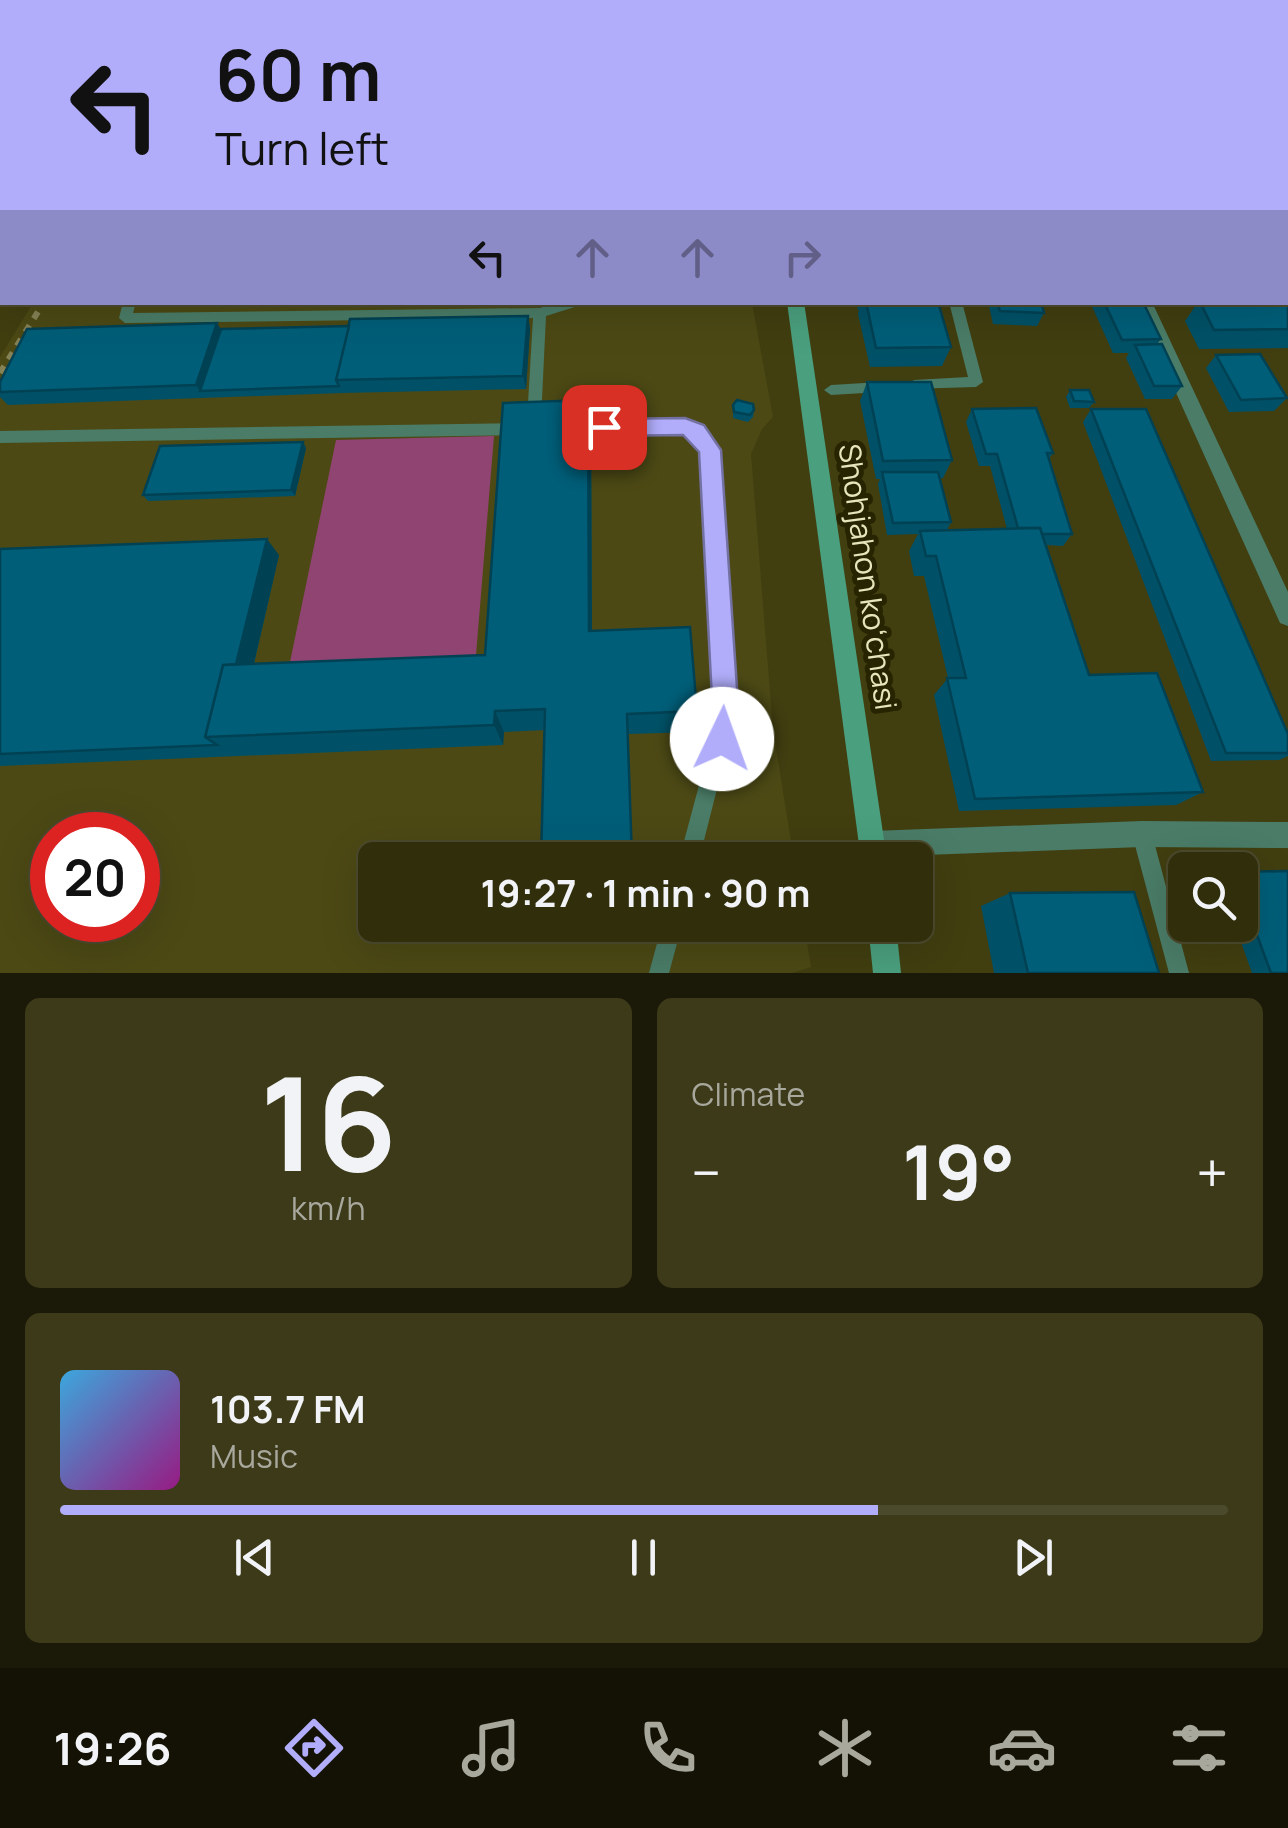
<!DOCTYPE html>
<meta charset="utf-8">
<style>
body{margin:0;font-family:Manrope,sans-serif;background:#3d3a1a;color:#f1f3f6;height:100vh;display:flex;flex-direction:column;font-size:38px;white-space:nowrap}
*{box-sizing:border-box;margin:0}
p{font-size:32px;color:#a8a89d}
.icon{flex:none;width:55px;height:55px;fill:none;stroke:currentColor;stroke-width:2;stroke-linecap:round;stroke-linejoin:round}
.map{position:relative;height:973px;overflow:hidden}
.sheet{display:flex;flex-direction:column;gap:25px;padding:25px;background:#1b1907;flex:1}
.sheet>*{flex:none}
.hud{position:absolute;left:0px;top:0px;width:1290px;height:305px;box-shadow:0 10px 40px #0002,0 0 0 2px #4c4a2d;background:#b1adfa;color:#111;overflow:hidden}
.fabs{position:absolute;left:1168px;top:852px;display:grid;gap:20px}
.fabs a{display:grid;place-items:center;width:90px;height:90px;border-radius:15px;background:#312e0c;box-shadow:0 10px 40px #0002,0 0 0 2px #4c4a2d;font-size:50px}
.speed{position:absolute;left:30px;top:812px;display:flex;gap:20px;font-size:50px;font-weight:700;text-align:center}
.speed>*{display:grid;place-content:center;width:130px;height:130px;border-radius:50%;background:#312e0c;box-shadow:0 10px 40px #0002,0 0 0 2px #4c4a2d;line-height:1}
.speed .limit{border:15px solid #d22;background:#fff;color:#111}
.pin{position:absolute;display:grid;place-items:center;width:85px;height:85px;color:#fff;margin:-42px;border-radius:20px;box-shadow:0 5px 15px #0006}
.me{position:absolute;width:110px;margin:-55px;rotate:3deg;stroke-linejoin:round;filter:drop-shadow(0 0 8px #0008)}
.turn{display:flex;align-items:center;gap:35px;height:210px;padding:0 50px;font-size:45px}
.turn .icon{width:130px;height:130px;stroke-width:2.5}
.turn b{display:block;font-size:70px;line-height:85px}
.lanes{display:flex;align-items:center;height:95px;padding:0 50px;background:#0003;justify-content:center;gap:50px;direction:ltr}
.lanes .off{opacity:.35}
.big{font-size:75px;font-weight:700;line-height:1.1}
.sheet .widget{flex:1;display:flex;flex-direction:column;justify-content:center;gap:15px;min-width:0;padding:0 35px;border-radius:15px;background:#3d3a1a}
.sheet .dial{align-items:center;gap:0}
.dial b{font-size:130px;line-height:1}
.song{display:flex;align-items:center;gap:30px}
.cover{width:120px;height:120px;border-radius:15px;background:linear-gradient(135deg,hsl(200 70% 55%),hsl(310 70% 35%))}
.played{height:10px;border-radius:5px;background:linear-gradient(90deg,#b1adfa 70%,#4c4a2d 70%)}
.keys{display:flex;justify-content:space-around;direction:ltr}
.heat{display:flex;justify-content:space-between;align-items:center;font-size:55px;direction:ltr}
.sheet .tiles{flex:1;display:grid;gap:25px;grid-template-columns:1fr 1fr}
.widget:last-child{grid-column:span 2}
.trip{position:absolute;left:358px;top:842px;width:575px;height:100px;border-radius:15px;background:#312e0c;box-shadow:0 10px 40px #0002,0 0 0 2px #4c4a2d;font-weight:700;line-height:100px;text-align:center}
.tab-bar{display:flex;height:160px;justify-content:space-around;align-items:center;background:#141205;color:#a8a89d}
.tab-bar .icon{width:70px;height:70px}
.tab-bar .current{color:#b1adfa}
.tab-bar b{font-size:45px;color:#f1f3f6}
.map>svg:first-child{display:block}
.built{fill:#4c4915;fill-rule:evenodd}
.green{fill:#904471}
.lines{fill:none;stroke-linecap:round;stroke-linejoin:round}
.path{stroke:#858256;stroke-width:6;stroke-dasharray:8 8;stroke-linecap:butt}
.lane{fill:#4a7c67;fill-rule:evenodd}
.street{fill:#4a7c67;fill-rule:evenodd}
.secondary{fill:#4a9f7e;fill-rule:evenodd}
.wall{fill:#005167}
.shaded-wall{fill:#004254}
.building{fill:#005e78;stroke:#004254;stroke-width:2.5}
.route{fill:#b1adfa;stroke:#7370a2;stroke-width:2.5}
.labels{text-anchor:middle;stroke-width:10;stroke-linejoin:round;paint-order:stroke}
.street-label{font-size:30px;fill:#e7e5bc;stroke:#272401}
</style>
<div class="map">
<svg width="1288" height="973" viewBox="0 0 1288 973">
<rect width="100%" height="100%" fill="#413e10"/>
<path class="built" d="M33,303H752L773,417L762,429L751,454L773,729L794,860H375V925H804L811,967L792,973H0V357ZM52,835H138V920H52Z"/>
<polygon class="green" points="494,436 476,655 290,662 336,440"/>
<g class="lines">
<polyline class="path" points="0,373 44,302"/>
<g class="lane">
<polygon points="626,0 636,0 636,2 627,2"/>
<polygon points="123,302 136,302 133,313 540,308 559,302 582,302 581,305 546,316 541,420 534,426 527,420 533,318 125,323 119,318"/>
<polygon points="949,302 962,302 983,382 976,387 909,389 907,385 914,380 968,377"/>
<polygon points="881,382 888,387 881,392 831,395 824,390 831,385"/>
<polygon points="685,420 702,427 717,450 735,718 699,860 679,860 717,718 703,451 692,435 684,432 574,434 567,428 574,422"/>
<polygon points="521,423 528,429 521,435 0,443 0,431"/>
<polygon points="1142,824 1149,827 1152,834 1189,973 1169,973 1132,834 1135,827"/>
<polygon points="662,925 682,925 669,973 649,973"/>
</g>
<g class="street">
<polygon points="320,0 334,0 335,2 322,2"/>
<polygon points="438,0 452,0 453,2 440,2"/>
<polygon points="992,0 1004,0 1005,2 993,2"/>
<polygon points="1227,0 1240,0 1241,2 1229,2"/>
<polygon points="0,3 2,4 2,17 0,16"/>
<polygon points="1135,302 1152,302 1288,592 1288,626 1280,623"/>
<polygon points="1142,821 1288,822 1288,848 1142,847 872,857 863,853 859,844 863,835 872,831"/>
</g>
<g class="secondary">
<polygon points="741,0 753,0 754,2 742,2"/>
<polygon points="787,302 804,302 887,860 861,860"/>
<polygon points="868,925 896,925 901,973 873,973"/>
</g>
</g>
<g class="wall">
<polygon points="1288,301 1288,348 1199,349 1185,321 1198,302 1288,302"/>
<polygon points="856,302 938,302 951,347 942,366 870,367 858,314 859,310 858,310"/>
<polygon points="988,302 1041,302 1044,313 1037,326 993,324"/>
<polygon points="1090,302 1143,302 1161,339 1157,344 1182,386 1172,399 1145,399 1126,358 1129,353 1113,353"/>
<polygon points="528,316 530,329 526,389 342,393 8,405 0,397 0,382 221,329 349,326"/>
<polygon points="1216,355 1287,398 1274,411 1229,412 1206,368"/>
<polygon points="867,382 952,460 943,478 940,478 951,522 947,530 1007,529 990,466 979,466 966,422 972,409 1053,453 1049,459 1072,534 1063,546 1046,545 1089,675 1203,792 1176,805 959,811 934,695 948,678 924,576 914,576 909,551 918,534 887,535 878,484 880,479 876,479 860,401"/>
<polygon points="1070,390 1094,402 1089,408 1070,408 1066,397"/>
<polygon points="588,400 591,432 592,631 697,711 694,732 628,734 545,730 504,732 503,745 0,766 0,549 279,555 254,664 485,655"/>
<polygon points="733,405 754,410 753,417 748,422 733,418"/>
<polygon points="1091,409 1288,734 1288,756 1279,760 1211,761 1083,422"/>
<polygon points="303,442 306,448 295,496 148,501 143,495"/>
<polygon points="1240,872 1288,973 1252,973 1235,925 1240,925"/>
<polygon points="1010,893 1159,973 994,973 981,906"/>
</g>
<g class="shaded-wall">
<polygon points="137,0 155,0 156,2 127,2"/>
<polygon points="380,0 424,0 425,1 418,2 372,2"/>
<polygon points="2,98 2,114 0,115 0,99"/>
<polygon points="2,170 2,195 0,196 0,171"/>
<polygon points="528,316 530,329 526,389 523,376"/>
<polygon points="217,323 225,336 200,391 196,385"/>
<polygon points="588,400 591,432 592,655 589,631"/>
<polygon points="303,442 306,448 295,496 291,490"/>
<polygon points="267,539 279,555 237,736 219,736"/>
<polygon points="495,711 504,732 503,745 494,725"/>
</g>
<g class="building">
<polygon points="10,0 80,0 76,1 77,2 11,2"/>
<polygon points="102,0 137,0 127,2 103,2"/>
<polygon points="181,0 208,0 210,2 173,2"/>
<polygon points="270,0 311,0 314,2 272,2"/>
<polygon points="358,0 380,0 372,2 360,2"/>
<polygon points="1288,0 1288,26 1288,2 1268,2 1267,1"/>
<polygon points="0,75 2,81 2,98 0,99"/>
<polygon points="0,133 2,133 2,170 0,171"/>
<polygon points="1288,301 1288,329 1214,330 1200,302 1288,302"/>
<polygon points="866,302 938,302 951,347 876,348"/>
<polygon points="997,302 1041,302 1044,313 1000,311"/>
<polygon points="1104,302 1143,302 1161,339 1122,340"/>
<polygon points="528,316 523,376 336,380 350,319"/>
<polygon points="217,323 196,385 0,392 0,382 27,329"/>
<polygon points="349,326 336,380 339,386 200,391 221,329"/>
<polygon points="1162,344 1182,386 1154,386 1135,345"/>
<polygon points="1260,354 1287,398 1241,400 1216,355"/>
<polygon points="867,382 931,382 952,460 883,461"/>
<polygon points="1070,390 1089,390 1094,402 1074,401"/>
<polygon points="588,400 589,631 690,627 697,711 627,714 632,860 541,860 545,709 495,711 494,725 205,737 223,665 485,655 503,403"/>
<polygon points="737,400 753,404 754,410 750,415 734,412 733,405"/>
<polygon points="1036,408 1053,453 1047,453 1072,534 1042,534 1040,528 1018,528 997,454 986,454 972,409"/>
<polygon points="1091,409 1146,409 1288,734 1288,753 1226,753"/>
<polygon points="303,442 291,490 143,495 160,446"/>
<polygon points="882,472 938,472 951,522 893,523"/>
<polygon points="1040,528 1089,675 1157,673 1203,792 975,799 947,678 966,678 936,556 926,556 920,531"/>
<polygon points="267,539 236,664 223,665 205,737 217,745 0,754 0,549"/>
<polygon points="1288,871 1288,973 1271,973 1240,889 1240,872"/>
<polygon points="1134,892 1159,973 1028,973 1010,893"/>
</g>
<polygon class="route" points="685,418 704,425 721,450 739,718 731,748 722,752 712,748 708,739 713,718 699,452 683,435 604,436 594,427 604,419"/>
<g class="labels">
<g class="street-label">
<text transform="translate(867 577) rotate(82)" y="10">Shohjahon koʻchasi</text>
</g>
</g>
</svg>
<div class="fabs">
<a><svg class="icon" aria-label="search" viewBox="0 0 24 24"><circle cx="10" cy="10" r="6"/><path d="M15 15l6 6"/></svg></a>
</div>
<div class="speed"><div class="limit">20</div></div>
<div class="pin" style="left:604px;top:427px;background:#d93025"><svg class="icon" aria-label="arrive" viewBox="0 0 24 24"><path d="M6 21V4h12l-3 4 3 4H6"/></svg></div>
<svg class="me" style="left:722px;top:739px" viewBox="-20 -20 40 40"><circle r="19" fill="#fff"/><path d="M0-13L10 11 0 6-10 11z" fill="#b1adfa"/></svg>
<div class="trip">19:27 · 1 min · 90 m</div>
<div class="hud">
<div class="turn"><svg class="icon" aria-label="left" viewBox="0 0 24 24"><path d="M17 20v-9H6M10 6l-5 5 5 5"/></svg><div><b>60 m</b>Turn left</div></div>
<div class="lanes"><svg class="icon" aria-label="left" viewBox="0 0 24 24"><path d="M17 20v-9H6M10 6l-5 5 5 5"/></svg><svg class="icon off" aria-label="ahead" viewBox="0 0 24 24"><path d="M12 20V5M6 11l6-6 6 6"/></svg><svg class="icon off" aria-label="ahead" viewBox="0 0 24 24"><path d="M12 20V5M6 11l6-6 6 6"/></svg><svg class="icon off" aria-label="right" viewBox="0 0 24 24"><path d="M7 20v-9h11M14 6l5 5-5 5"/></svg></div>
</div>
</div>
<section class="sheet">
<div class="tiles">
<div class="widget dial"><b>16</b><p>km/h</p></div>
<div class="widget"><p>Climate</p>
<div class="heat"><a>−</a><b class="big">19°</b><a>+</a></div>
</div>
<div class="widget">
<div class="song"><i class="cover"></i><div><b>103.7 FM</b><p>Music</p></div></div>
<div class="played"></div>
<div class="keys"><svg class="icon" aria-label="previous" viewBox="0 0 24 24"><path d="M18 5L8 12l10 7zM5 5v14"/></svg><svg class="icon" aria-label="pause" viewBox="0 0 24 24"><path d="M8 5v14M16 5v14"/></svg><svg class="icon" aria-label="next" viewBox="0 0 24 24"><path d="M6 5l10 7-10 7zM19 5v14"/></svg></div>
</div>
</div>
</section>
<nav class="tab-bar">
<b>19:26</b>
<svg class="icon current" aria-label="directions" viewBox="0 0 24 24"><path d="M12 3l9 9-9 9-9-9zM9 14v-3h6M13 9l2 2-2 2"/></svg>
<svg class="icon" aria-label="music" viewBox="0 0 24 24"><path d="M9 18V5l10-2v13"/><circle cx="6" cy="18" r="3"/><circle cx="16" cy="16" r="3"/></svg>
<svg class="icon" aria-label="phone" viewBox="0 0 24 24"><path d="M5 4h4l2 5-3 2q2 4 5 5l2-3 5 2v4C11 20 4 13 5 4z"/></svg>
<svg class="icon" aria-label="climate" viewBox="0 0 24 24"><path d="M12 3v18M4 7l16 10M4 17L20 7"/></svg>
<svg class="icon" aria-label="car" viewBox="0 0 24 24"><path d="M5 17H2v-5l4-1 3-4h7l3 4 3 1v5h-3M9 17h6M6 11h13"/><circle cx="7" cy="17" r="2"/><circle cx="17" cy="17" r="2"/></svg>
<svg class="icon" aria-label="filters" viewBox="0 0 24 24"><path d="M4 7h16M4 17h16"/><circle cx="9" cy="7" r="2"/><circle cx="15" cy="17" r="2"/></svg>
</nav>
